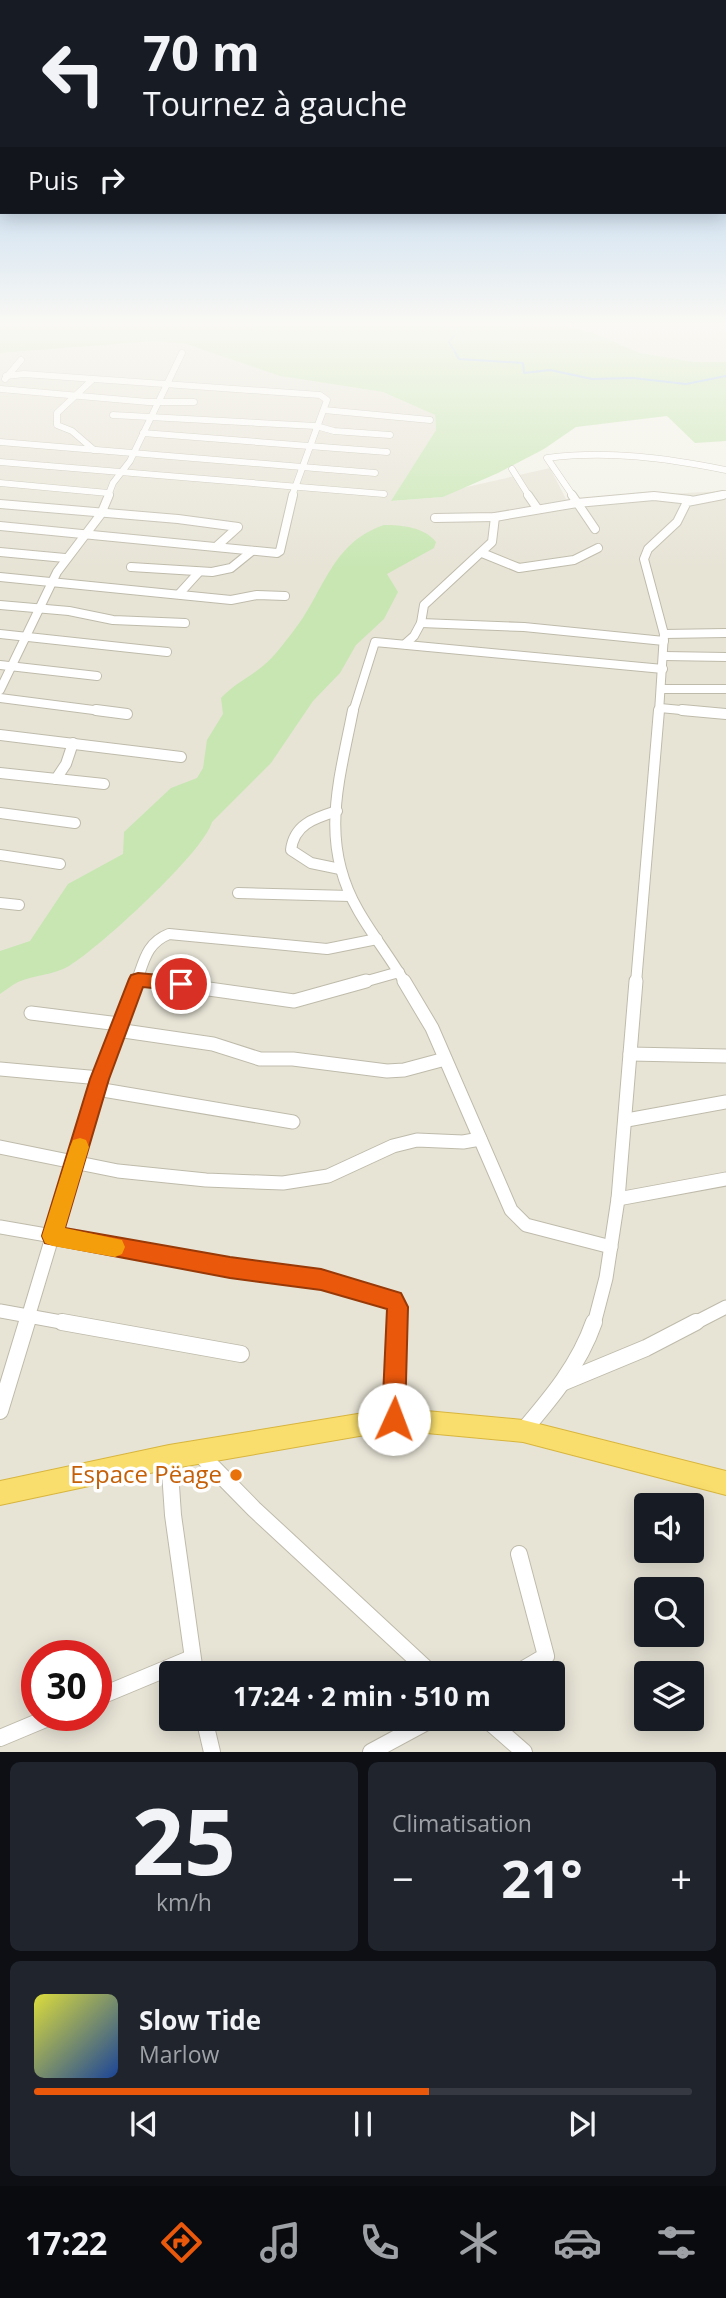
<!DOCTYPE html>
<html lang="fr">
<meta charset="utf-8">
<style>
body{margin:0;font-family:"Open Sans",sans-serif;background:#20242c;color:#f1f3f6;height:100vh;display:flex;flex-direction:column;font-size:26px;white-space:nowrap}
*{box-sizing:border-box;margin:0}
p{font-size:23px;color:#9ea1a6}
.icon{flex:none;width:38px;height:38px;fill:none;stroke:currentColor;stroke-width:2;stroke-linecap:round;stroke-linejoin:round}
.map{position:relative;height:1752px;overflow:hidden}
.details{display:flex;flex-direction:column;gap:10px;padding:10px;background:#0d0f14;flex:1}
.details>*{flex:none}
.banner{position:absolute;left:0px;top:0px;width:726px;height:214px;box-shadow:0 4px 18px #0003;background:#171b24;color:#f1f3f6;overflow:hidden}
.controls{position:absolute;left:634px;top:1493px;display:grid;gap:14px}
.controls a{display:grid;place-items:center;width:70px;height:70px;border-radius:7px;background:#171b24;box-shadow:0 4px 18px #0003;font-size:35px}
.speed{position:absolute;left:21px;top:1640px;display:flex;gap:14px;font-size:35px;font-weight:700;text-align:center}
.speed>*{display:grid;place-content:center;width:91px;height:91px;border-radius:50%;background:#171b24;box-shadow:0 4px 18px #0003;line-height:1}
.speed .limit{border:10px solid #d22;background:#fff;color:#111}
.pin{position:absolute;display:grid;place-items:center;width:60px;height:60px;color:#fff;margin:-30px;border:4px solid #fff;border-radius:50%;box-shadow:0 2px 7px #0007}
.me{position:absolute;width:77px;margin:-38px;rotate:2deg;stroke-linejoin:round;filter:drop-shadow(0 0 5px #0008)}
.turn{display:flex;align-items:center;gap:24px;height:147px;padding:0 28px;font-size:32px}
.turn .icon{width:91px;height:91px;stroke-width:2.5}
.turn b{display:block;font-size:49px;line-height:60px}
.then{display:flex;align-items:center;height:66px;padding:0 28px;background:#0003;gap:14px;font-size:26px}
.big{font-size:52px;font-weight:700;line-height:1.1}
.details .card{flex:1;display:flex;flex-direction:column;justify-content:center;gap:10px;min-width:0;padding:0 24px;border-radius:10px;background:#20242c}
.details .dial{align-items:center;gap:0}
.dial b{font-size:91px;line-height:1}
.song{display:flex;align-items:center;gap:21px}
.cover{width:84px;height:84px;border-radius:10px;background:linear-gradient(135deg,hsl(60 70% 55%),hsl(220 70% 35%))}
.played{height:7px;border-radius:4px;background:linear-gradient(90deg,#ea580c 60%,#363941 60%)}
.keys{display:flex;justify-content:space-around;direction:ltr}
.heat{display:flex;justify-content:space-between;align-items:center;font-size:38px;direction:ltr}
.details .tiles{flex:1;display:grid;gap:10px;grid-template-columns:1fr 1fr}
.card:last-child{grid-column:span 2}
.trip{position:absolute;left:159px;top:1661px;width:406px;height:70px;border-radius:7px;background:#171b24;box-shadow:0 4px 18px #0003;font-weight:700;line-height:70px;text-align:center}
.tabs{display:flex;height:112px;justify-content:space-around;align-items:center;background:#090b0e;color:#9ea1a6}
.tabs .icon{width:49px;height:49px}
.tabs .on{color:#ea580c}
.tabs b{font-size:32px;color:#f1f3f6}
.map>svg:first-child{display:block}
.residential{fill:#e7e4d6;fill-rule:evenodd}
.green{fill:#c7e6b2}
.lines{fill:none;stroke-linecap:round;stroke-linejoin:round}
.stream{stroke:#a6c7ee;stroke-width:2}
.minor-far4-casing{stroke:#bfbbab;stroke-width:7}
.minor-far3-casing{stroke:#bfbbab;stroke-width:10}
.minor-far2-casing{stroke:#bfbbab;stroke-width:12}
.minor-far1-casing{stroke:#bfbbab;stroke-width:15}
.minor-casing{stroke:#bfbbab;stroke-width:18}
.highway-casing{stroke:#d8b53d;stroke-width:2}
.minor-far4{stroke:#fff;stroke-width:6}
.minor-far3{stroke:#fff;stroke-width:8}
.minor-far2{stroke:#fff;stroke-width:10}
.minor-far1{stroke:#fff;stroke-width:13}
.minor{stroke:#fff;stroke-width:16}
.highway{fill:#f9de6d;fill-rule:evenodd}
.route{fill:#ea580c;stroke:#983908;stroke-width:2}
.slow{fill:#f59e0b}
.food-dot{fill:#e8710a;stroke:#fff;stroke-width:2.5}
.labels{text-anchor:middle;stroke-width:7;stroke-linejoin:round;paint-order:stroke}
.near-food-label{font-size:24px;fill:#c56008;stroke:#fff;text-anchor:end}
</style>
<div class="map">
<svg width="726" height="1752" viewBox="0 0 726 1752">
<rect width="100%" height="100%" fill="#f3f2e8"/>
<g class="residential">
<polygon points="555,324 726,324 726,362 694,362 640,353 593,333"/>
<path d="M157,341L186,344L280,376L383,392L435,415L436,430L392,501L443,497L458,489L550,468L566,499L726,491V1752H0V353ZM646,1505H691V1550H646ZM646,1589H691V1634H646ZM37,1656H96V1715H37ZM172,1673H553V1718H172ZM646,1673H691V1718H646Z"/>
</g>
<g class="green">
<polygon points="0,324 555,324 593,333 640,353 694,362 726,362 726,441 695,443 667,416 576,427 544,449 498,473 443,497 391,501 436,430 435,415 383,392 280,376 186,344 157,341 0,353"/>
<path d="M384,525C402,525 424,527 436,542L434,548L387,574L398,592L384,619L356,645L340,673L313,701L271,763L212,822C204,852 99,948 69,966C54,975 34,975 18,982C12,985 6,990 0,994V951L30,941L68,884L123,854L124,832L171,788L197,778L203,768L207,740L223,714L221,698C234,684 250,677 264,665C274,657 284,643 292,633C324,594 330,543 384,525Z"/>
</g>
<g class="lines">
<g class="stream">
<polyline points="379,324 409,324"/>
<polyline points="435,324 459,329 449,342 459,359 523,363 524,373 550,370 592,379 633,378 686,384 726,376"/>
</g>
<defs>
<g id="minor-far4">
<polyline points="6,376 24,374 320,395 327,400 292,496"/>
<polyline points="5,379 21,360"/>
<polyline points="92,380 57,413 57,425 72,431 94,450"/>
<polyline points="1,389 148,402 194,402"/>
<polyline points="324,410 430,420"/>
<polyline points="113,415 316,426 334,431 390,435"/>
<polyline points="143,433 387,452"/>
<polyline points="0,442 375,473"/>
<polyline points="0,462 384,494"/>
<polyline points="512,469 529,496"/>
<polyline points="0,483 108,493"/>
<polyline points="108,496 113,483 130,461 182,353"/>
<path d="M573,496L547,458C608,450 666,458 726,470"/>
<polyline points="651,496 657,496"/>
<polyline points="715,496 726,494"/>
</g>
<g id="minor-far3">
<polyline points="528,495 537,508"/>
<polyline points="572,495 595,529"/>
<polyline points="0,504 178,519 238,527 217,546"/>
<polyline points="495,517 492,542 424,605 421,623 524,627 664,641"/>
<polyline points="435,518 495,517 577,503 654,496 690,500"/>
<polyline points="0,526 277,553 280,551 293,495"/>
<polyline points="0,552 65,558"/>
<polyline points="482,553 519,568 574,560 598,548"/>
<polyline points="131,567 212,572 231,568 252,551"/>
<polyline points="0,577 231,600 257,595 285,596"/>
<polyline points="179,594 199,572"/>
<polyline points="0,605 69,611 113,620 185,623"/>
<polyline points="0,634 167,652"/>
<polyline points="664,634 726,633"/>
<polyline points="405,644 414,636 421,623"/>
<polyline points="664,656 726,657"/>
<polyline points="0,665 97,676"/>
<polyline points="661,689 726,689"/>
<polyline points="0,690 57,572 101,514 109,495"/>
<polyline points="0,698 109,712"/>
<polyline points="660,708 702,712"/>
<polyline points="353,712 375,642 663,669"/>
<polyline points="659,712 664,634 644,559 648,549 677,522 687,502 723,495"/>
</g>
<g id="minor-far2">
<polyline points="96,710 127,714"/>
<path d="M353,710C339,782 319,842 358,910C372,935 391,958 405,983"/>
<polyline points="682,710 726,714"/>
<polyline points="0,735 181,757"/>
<polyline points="0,773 104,784"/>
<polyline points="56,779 66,764 73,743"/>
<path d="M337,811C315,818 294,824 291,850L311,863L340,869"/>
<polyline points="0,813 75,823"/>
<polyline points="0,855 60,864"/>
<polyline points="238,893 350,896"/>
<polyline points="0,903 19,905"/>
<polyline points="137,979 165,983"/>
<path d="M136,983C144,962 146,943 169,934L327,949L377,939"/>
<polyline points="360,983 399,972"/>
<polyline points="636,983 659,710"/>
</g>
<g id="minor-far1">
<polyline points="152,981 294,1001 366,981"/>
<polyline points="404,981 432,1028 511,1210 526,1225 611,1247"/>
<polyline points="31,1013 119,1024"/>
<polyline points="117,1030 213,1044 260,1059 293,1059 387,1071 404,1070 445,1059"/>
<polyline points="630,1054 726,1056"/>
<polyline points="0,1069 100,1078"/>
<polyline points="97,1089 293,1122"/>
<polyline points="627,1120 726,1102"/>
<polyline points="0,1147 118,1171 206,1180 283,1183 328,1176 393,1146 417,1140 463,1142 480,1139"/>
<polyline points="618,1199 726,1179"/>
<polyline points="0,1227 230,1267 321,1279 393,1300 397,1307 397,1324"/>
<polyline points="0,1311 72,1324"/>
<polyline points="26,1324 100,1078 136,981"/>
<polyline points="594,1324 606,1278 618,1199 636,981"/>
<polyline points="693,1324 726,1307"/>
</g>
<g id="minor">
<polyline points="62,1322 241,1354"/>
<polyline points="564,1382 646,1348 696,1322"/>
<polyline points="0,1411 27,1322"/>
<polyline points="394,1419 397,1322"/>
<path d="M523,1431C552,1397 579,1365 594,1322"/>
<polyline points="200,1454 254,1509 431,1673"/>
<polyline points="169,1457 173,1515 195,1673"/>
<polyline points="517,1673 546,1656 519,1554"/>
<polyline points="96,1698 192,1658"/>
<polyline points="204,1718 212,1752"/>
<polyline points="485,1718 524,1752"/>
<polyline points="0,1738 55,1715"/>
<polyline points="371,1752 434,1718"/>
</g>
<polygon id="highway" points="394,1408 523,1420 726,1471 726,1495 523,1442 394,1430 169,1469 0,1505 0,1481 169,1445"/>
</defs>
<use href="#minor-far4" class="minor-far4-casing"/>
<use href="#minor-far3" class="minor-far3-casing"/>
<use href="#minor-far2" class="minor-far2-casing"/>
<use href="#minor-far1" class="minor-far1-casing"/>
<use href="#minor" class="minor-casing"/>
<use href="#highway" class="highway-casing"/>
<use href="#minor-far4" class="minor-far4"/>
<use href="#minor-far3" class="minor-far3"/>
<use href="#minor-far2" class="minor-far2"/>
<use href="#minor-far1" class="minor-far1"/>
<use href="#minor" class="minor"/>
<use href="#highway" class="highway"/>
</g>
<linearGradient id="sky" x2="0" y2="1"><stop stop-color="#8dbcea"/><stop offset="0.57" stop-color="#faf9f5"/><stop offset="1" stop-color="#faf9f5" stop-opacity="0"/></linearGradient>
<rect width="726" height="569" fill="url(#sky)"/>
<polygon class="route" points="138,973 181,977 187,979 190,984 187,989 181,991 143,987 109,1079 65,1228 230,1257 321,1269 401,1293 408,1307 405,1419 402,1427 394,1430 386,1427 382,1419 387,1309 321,1290 230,1278 45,1243 42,1236 90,1079 129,979 131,975"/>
<polygon class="slow" points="80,1138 86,1140 89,1147 65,1228 122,1240 125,1247 122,1254 115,1257 53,1246 45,1243 42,1236 70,1147 73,1140"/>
<circle class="food-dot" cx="236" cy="1475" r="7"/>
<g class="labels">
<g class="near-food-label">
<text x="222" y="1483">Espace Pëage</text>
</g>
</g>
</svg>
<div class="controls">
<a><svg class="icon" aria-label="sound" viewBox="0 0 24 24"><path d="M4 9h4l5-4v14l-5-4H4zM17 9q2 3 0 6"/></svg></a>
<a><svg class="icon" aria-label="search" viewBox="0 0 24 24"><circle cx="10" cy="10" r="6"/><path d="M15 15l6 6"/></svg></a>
<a><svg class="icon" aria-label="layers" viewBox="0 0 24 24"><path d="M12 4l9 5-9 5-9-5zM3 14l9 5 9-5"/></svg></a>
</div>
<div class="speed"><div class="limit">30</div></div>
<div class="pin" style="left:181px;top:984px;background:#d93025"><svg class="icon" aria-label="arrive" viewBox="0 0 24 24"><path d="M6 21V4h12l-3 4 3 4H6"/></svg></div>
<svg class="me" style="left:394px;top:1419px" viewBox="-20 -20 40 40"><circle r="19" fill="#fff"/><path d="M0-13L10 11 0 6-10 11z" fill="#ea580c"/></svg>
<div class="trip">17:24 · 2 min · 510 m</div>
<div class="banner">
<div class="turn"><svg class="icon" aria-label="left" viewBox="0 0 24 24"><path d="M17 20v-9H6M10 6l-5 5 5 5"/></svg><div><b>70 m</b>Tournez à gauche</div></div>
<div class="then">Puis<svg class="icon" aria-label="right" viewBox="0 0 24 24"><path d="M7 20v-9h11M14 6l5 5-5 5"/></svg></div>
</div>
</div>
<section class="details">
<div class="tiles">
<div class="card dial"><b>25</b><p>km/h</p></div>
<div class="card"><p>Climatisation</p>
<div class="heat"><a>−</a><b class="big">21°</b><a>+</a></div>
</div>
<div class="card">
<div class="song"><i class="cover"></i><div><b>Slow Tide</b><p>Marlow</p></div></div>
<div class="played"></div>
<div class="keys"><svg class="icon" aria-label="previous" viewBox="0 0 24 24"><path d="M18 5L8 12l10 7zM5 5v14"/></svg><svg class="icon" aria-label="pause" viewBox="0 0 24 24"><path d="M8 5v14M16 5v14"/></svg><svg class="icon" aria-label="next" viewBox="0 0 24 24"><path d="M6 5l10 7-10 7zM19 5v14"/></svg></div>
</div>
</div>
</section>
<nav class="tabs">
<b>17:22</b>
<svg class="icon on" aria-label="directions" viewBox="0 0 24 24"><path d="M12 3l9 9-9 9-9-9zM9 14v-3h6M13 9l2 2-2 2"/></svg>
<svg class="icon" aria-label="music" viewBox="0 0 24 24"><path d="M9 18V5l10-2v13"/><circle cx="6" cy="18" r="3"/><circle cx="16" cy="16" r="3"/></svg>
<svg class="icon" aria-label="phone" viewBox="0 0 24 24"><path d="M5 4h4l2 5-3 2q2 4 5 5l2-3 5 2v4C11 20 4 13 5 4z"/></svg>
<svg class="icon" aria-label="climate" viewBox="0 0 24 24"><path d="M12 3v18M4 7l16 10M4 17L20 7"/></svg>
<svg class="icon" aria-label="car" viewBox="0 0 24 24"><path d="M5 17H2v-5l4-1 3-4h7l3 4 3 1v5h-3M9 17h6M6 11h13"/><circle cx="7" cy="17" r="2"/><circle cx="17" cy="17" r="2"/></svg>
<svg class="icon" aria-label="filters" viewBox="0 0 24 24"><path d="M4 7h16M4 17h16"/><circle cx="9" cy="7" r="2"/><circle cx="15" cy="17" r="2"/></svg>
</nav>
